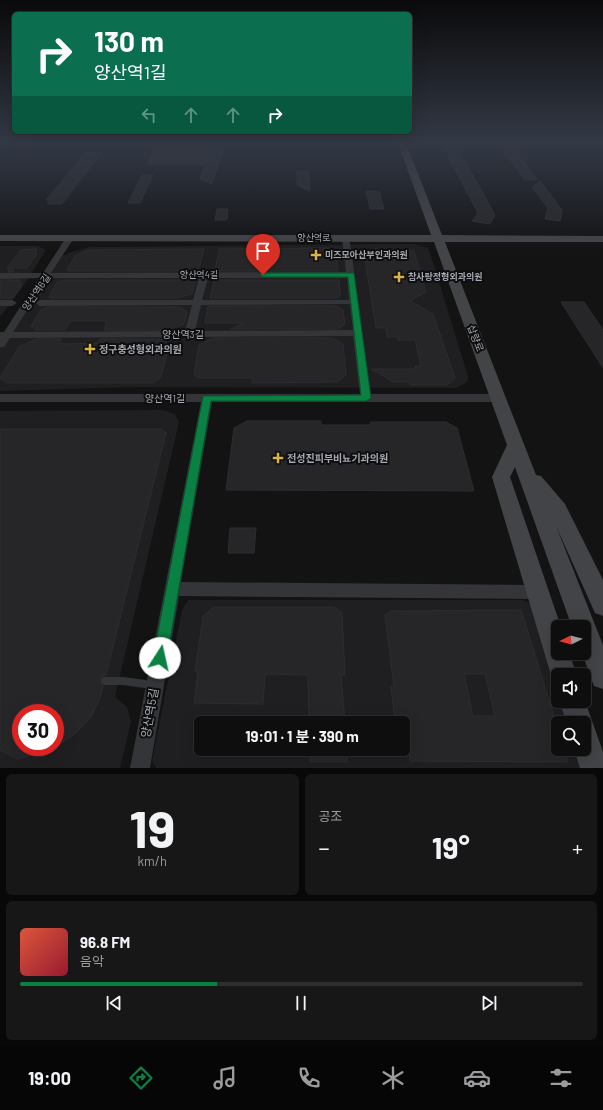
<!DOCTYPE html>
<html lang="ko">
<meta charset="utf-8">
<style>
body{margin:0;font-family:Barlow,"Noto Sans KR",sans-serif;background:#171718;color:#f1f3f6;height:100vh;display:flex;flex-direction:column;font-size:15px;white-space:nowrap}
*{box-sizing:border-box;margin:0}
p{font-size:13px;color:#9b9c9e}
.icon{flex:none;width:22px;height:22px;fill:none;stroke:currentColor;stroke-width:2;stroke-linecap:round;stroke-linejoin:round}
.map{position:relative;height:768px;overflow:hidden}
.drawer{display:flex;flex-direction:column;gap:6px;padding:6px;background:#080808;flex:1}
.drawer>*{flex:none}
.top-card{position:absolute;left:12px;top:12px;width:400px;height:122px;border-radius:6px;box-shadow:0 4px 16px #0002,0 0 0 1px #2e2e2f;background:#0b6e4f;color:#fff;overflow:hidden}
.needle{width:26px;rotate:264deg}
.fabs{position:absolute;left:551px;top:620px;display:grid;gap:8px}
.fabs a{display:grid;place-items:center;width:40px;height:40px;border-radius:6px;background:#0e0e0f;box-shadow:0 4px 16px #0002,0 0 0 1px #2e2e2f;font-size:20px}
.speed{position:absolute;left:12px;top:704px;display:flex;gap:8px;font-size:20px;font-weight:700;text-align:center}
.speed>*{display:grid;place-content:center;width:52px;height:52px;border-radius:50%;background:#0e0e0f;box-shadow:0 4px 16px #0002,0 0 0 1px #2e2e2f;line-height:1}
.speed .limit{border:6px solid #d22;background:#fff;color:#111}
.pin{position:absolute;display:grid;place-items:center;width:34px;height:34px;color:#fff;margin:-41px -17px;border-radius:50% 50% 50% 0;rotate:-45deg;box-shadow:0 0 4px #0007}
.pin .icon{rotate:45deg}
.me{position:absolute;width:44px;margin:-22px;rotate:10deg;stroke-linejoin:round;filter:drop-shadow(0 0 3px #0008)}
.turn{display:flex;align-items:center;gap:14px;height:84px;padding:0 16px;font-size:18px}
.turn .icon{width:52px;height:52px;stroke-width:2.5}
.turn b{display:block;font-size:28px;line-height:34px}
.lanes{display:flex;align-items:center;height:38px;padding:0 16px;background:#0003;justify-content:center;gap:20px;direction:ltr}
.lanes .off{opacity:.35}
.big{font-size:30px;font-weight:700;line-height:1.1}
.drawer .widget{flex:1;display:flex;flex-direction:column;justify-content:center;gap:6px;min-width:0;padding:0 14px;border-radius:6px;background:#171718}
.drawer .dial{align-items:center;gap:0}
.dial b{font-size:52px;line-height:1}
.song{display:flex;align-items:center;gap:12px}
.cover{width:48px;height:48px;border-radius:6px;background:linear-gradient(135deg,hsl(10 70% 55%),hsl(350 70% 35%))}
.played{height:4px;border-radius:2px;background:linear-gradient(90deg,#0b8043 35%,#2e2e2f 35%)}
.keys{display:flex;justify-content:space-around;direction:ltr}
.heat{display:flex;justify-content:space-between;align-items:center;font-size:22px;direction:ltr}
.drawer .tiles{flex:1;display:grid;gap:6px;grid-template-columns:1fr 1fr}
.widget:last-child{grid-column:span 2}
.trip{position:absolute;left:194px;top:716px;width:216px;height:40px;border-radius:6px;background:#0e0e0f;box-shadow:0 4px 16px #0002,0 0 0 1px #2e2e2f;font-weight:700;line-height:40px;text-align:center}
.menu{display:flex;height:64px;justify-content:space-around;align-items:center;background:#060606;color:#9b9c9e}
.menu .icon{width:28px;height:28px}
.menu .selected{color:#0b8043}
.menu b{font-size:18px;color:#f1f3f6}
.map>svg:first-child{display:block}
.built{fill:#1f1f21;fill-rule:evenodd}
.building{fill:#262628;stroke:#2d2d30;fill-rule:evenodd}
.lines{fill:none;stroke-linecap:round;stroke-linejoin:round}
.lane{stroke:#343539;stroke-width:8}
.street{fill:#343539;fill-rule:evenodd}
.secondary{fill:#434448;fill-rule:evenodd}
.route{fill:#0b8043;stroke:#07532c}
.poi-dot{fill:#dab245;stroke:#0e0e0f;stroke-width:1.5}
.labels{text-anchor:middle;stroke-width:4;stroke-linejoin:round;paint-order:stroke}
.far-street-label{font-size:9px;fill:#a6a9b3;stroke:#0e0e0f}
.far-poi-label{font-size:9px;font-weight:bold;fill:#a6a9b3;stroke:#0e0e0f;text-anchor:start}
.street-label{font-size:10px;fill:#a6a9b3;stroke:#0e0e0f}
.poi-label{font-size:10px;font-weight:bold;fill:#a6a9b3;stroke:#0e0e0f;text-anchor:start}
.near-street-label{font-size:12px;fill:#a6a9b3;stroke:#0e0e0f}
</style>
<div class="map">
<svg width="603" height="768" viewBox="0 0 603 768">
<rect width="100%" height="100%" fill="#131314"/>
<g class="built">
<polygon points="414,244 428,248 430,253 468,376 468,381 466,383 456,388 136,387 0,391 0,349 62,256 71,252 90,247"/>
<polygon points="0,246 38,246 46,250 24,285 0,317"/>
<path d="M162,410L175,414L179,422L115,697L127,707L131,722L120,768H0V411ZM21,713H55V747H21Z"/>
<path d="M188,600H522L528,602L534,607L558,675V701H568L575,723H558V749H584L586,768H156L152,761L182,610ZM201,723H403V749H201Z"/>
</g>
<g class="building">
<polygon points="190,143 204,143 203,148 224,148 212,184 200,179 205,165 147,165 155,147 189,147"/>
<polygon points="441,143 454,143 466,163 495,215 490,224 472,221 478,213"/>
<polygon points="509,143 538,180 525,180 501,148"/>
<polygon points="86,152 102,152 62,204 47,204 50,200 46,200"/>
<polygon points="297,171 309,171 310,191 297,185"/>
<polygon points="142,175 153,175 140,203 128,203"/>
<polygon points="540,181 562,210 560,221 545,219 548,208 532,187"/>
<polygon points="366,191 379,191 384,209 370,209"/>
<polygon points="217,209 228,209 227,220 215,220"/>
<polygon points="328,248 336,252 338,271 215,271 219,249"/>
<polygon points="37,249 34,254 37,254 27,268 12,268 14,272 8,272 10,268 7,268 21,250"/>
<polygon points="204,249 198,271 70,271 67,270 76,255 88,250"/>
<polygon points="375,249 414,251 426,292 410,301 433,314 455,378 447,385 410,385 409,382 394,382 371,369 416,369 415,366 421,366 415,340 398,340 398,337 387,337 386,328 376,328 364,253 369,253"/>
<polygon points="1,280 19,280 22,285 13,298 0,298"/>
<polygon points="64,280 196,280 192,294 178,298 52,298 49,297 57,282"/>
<polygon points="214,280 339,280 340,296 336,298 210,298"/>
<polygon points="561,302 584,302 603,330 603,368"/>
<polygon points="208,306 336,306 343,310 345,324 338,329 231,329 244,323 205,323"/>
<polygon points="48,307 179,307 187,312 184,324 169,330 104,330 107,321 70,321 65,330 36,330 31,326 41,310"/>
<polygon points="212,338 332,338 343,344 346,375 337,382 252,383 253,378 199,378 194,375 199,345"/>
<polygon points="36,339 61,339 59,343 67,344 98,343 100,339 162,339 169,345 161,377 153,383 7,383 0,378 19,347"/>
<polygon points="247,421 321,421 321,425 371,425 370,422 446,422 457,428 474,491 226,490 234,428"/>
<polygon points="0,429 161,429 166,433 106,675 102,676 99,681 103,686 101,695 91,717 76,733 55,747 55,713 21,713 21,747 47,747 48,751 17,759 0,750"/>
<polygon points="230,528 256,528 254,553 228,553"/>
<polygon points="214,607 334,607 342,613 345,675 341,675 345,723 309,723 308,675 265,674 263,704 194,703 198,672 195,672 203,616"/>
<path d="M521,610L558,729V749H564L568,762L410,761L407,735H403V723H395L391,686H394L385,615L392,611ZM464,674H485L495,716H473Z"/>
<polygon points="310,749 346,749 347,762 310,762"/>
</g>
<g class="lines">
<polyline class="lane" points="105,681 123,681 152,685"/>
<g class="street">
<path d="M67,236L74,238L51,273L346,272L342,238L349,236L371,394H498L504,398L498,402H212L181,582L537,585L543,587L545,592L543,597L537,599L179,596L150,768H130L201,402H0V394H360L353,336L10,338L4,347L0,348V332H4L39,278L0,279V273H43ZM48,278H199L193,300H40L35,303L40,306L192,305L185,331L13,332ZM208,278H347L349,300H202ZM350,304L353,330L195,331L201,305Z"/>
<polygon points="0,300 12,300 17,303 12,306 0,306"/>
</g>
<g class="secondary">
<polygon points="398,143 406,143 442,235 603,236 603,242 445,242 536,475 541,476 565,504 603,580 603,616 595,613 556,526 603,645 603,689 594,686 582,653 584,653 584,627 572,627 515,467 510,477 561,627 558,627 558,653 569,653 577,675 558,675 558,685 555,684 551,675 492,477 507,445 434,242 0,241 0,235 431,235"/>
<polygon points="584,698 603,752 603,768 580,768 574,749 584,749 584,723 567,723 559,701 584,701"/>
</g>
</g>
<linearGradient id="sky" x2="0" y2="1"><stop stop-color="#0a0a0b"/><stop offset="0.57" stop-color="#333945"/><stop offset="1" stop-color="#333945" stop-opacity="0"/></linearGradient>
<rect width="603" height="250" fill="url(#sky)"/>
<polygon class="route" points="354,273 371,398 366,401 211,401 167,658 165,663 160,665 155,663 153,658 203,396 361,395 348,277 263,277 259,275 263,273"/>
<g class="poi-dot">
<path d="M314 249h4v4h4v4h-4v4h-4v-4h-4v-4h4z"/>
<path d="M397 271h4v4h4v4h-4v4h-4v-4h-4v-4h4z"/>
<path d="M88 343h4v4h4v4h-4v4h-4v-4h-4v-4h4z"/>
<path d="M276 452h4v4h4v4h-4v4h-4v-4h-4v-4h4z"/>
</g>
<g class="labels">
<g class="far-street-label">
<text x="314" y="241">양산역로</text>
<text x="199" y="278">양산역4길</text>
</g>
<g class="far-poi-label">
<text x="325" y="258">미즈모아산부인과의원</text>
<text x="408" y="280">참사랑정형외과의원</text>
</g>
<g class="street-label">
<text transform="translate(36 292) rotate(-56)" y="4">양산역6길</text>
<text x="183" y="338">양산역3길</text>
<text transform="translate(476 338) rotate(69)" y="4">삽량로</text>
<text x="165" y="402">양산역1길</text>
</g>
<g class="poi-label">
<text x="99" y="353">정구충성형외과의원</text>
<text x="287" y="462">전성진피부비뇨기과의원</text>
</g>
<g class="near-street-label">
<text transform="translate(150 713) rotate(-80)" y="4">양산역5길</text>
</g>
</g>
</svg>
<div class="fabs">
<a><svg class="needle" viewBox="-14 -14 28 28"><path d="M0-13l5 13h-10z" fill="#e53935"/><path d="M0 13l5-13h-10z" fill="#9b9c9e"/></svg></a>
<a><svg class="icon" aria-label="sound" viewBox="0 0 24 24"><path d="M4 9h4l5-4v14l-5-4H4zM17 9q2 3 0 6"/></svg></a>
<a><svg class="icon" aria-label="search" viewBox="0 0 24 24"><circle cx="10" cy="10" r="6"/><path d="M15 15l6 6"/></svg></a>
</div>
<div class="speed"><div class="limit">30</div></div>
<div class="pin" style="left:263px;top:275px;background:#d93025"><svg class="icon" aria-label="arrive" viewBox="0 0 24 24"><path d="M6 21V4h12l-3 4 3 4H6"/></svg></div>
<svg class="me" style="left:160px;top:658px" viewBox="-20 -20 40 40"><circle r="19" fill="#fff"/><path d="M0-13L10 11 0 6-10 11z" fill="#0b8043"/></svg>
<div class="trip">19:01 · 1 분 · 390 m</div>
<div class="top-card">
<div class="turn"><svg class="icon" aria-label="right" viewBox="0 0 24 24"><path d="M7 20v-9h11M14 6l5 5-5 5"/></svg><div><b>130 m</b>양산역1길</div></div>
<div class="lanes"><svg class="icon off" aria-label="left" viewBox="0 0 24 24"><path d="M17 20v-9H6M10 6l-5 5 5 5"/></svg><svg class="icon off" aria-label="ahead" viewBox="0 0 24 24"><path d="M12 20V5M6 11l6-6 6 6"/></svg><svg class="icon off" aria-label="ahead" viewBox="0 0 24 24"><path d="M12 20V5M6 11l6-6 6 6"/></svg><svg class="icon" aria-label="right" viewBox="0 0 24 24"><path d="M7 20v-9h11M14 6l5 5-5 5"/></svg></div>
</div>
</div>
<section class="drawer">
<div class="tiles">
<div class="widget dial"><b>19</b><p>km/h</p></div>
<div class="widget"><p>공조</p>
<div class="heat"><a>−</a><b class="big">19°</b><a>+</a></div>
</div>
<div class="widget">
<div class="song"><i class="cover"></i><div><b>96.8 FM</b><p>음악</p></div></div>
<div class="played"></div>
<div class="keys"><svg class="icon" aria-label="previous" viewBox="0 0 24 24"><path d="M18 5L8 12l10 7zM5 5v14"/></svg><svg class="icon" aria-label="pause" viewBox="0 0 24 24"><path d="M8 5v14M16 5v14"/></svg><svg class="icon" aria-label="next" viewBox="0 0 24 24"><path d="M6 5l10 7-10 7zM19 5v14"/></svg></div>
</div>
</div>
</section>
<nav class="menu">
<b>19:00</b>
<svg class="icon selected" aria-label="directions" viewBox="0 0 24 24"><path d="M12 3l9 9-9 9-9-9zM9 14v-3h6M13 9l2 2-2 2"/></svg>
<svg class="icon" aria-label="music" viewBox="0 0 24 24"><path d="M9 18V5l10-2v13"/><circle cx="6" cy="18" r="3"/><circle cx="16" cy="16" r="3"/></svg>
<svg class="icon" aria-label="phone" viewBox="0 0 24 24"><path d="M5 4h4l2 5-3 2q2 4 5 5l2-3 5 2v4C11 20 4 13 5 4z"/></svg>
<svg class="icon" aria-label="climate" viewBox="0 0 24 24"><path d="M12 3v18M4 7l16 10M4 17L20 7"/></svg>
<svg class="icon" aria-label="car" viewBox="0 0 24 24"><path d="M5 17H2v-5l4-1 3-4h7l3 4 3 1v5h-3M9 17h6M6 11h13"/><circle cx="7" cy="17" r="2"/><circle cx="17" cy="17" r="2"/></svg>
<svg class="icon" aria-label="filters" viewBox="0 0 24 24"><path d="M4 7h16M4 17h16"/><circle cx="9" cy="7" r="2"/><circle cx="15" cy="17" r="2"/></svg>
</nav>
